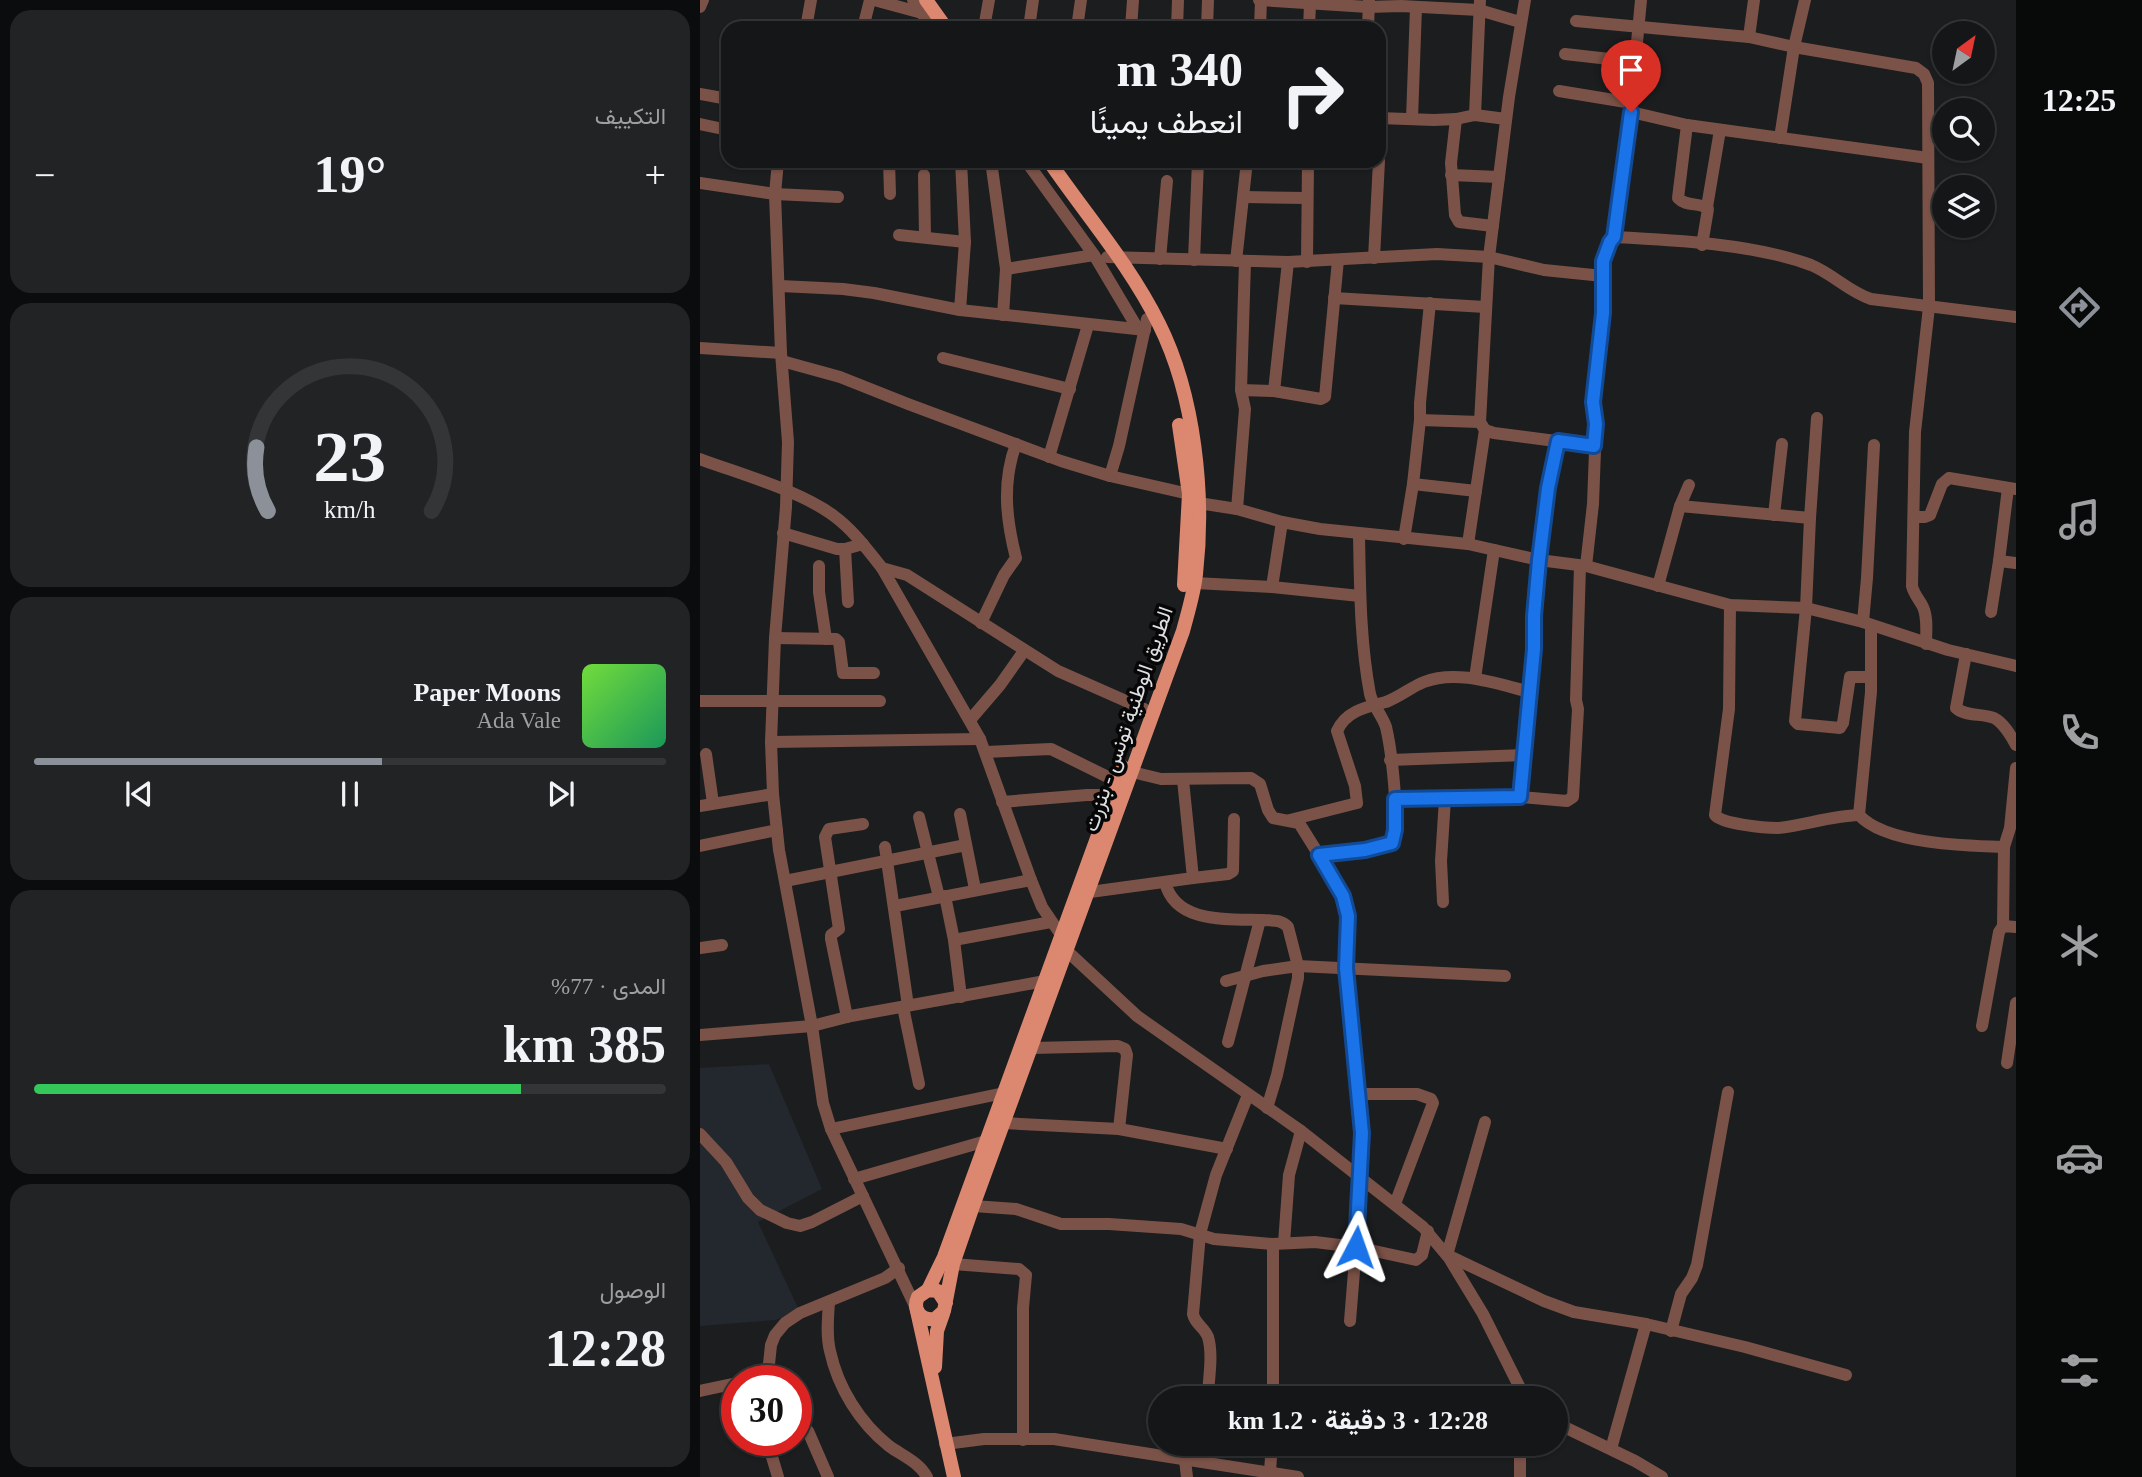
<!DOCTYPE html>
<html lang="ar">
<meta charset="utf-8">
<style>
body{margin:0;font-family:"Times New Roman",Vazirmatn,serif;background:#212324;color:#f1f3f6;direction:rtl;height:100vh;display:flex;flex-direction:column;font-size:26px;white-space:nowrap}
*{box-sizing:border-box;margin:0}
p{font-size:23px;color:#9d9fa1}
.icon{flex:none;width:38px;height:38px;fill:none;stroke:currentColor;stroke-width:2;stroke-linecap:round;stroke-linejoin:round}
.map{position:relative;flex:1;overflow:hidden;direction:ltr}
.drawer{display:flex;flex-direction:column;gap:10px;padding:10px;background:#0b0c0d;width:700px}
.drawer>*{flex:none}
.top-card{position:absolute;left:21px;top:21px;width:665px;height:147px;border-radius:21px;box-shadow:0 2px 5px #0004,0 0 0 2px #333536;direction:rtl;background:#141617;color:#f1f3f6;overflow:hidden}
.needle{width:46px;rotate:33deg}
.tools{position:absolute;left:1232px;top:21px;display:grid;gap:14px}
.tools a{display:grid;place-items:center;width:63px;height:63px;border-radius:50%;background:#141617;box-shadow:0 2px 5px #0004,0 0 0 2px #333536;font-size:35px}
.speed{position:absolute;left:21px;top:1365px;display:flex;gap:14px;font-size:35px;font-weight:700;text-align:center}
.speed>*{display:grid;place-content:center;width:91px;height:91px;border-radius:50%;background:#141617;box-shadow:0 2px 5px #0004,0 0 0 2px #333536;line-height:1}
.speed .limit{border:10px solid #d22;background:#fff;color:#111}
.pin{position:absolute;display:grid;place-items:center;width:60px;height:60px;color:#fff;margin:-72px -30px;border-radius:50% 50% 50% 0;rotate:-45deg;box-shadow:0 0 7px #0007}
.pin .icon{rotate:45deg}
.me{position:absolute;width:77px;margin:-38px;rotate:4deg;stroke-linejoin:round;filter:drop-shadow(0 0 5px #0008)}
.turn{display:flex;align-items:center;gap:24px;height:147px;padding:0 28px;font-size:32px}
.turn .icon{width:91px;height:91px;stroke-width:2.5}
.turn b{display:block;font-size:49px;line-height:60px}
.big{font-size:52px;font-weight:700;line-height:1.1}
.drawer .card{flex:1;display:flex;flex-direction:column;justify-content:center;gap:10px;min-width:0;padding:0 24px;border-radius:21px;background:#212324}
.drawer .dial{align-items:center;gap:0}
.dial svg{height:182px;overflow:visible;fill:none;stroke:#333536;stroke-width:7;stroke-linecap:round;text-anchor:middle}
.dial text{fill:#f1f3f6;stroke:none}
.song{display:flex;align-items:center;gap:21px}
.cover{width:84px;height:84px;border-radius:10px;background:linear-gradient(135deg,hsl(100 70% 55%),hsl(150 70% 35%))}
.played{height:7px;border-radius:4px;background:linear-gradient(90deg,#8c9099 55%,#333536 55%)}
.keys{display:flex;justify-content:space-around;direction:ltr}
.heat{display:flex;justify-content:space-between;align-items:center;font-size:38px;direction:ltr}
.charge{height:10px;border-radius:5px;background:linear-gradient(90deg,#34c759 77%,#333536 0)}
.trip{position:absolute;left:448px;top:1386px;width:420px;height:70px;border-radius:35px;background:#141617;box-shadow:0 2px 5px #0004,0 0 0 2px #333536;font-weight:700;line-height:70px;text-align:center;direction:rtl}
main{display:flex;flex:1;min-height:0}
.tab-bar{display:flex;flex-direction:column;width:126px;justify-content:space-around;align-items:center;background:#080909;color:#9d9fa1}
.tab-bar .icon{width:49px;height:49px}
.tab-bar .selected{color:#8c9099}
.tab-bar b{font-size:32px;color:#f1f3f6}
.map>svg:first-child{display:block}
.built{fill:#23272e}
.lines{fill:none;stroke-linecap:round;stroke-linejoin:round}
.minor{stroke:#7b5247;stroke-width:12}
.major{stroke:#dc8770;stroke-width:14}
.route-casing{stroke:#114b97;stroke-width:18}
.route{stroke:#1a73e8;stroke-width:12}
.labels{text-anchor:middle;stroke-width:7;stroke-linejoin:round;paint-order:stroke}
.street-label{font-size:21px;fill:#dedfe1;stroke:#070708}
</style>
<main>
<nav class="tab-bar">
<b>12:25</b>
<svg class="icon selected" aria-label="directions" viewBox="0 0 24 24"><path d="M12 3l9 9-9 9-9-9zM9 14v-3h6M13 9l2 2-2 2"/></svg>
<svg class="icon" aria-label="music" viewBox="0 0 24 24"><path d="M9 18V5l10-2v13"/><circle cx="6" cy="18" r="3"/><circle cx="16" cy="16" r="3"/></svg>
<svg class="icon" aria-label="phone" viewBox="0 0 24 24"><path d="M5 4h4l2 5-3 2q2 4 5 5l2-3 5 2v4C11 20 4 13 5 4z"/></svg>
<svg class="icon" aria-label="climate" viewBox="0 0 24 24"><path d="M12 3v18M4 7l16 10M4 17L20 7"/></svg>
<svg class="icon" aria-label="car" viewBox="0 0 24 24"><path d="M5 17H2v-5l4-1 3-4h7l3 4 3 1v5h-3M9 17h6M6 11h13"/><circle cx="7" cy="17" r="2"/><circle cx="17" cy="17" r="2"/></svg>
<svg class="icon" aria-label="filters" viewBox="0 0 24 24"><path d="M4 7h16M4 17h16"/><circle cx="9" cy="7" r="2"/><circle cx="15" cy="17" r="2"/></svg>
</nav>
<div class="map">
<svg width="1316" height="1477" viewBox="0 0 1316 1477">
<rect width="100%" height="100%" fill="#1b1d1f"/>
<polygon class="built" points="69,1064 122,1189 58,1222 99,1310 76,1320 0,1326 0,1068"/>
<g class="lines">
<g class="minor">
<polyline points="174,0 222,13"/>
<polyline points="213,0 232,28"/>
<polyline points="559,0 668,7 701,6 779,10 820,22"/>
<polyline points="825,0 809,97 789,257 780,422 785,430 794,433 894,446"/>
<polyline points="0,7 3,0"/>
<path d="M876,21L1049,37L1094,47L1216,68L1224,74L1228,83L1229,307L1215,432L1212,586C1214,595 1220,600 1223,607C1228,618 1226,632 1226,644"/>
<polyline points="106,28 111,0"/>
<polyline points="163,28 170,0"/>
<polyline points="284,28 289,0"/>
<polyline points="329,28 333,0"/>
<polyline points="377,28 381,0"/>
<polyline points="431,28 433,0"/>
<polyline points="477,28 478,0"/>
<polyline points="507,28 508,0"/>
<polyline points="560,28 561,0"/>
<polyline points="609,28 610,4"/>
<polyline points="668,28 669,0"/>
<polyline points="1049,37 1054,0"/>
<polyline points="865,54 936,62"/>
<polyline points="859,91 932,103"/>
<polyline points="0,94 28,99"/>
<polyline points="931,112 987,125 1228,158"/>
<polyline points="775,115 780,0"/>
<polyline points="679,118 734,120 756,119 775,115 806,119"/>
<polyline points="712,119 716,7"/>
<polyline points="756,119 751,163 755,215 759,222 793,226"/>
<polyline points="0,124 28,130"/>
<path d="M987,125L978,198C986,207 1000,202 1008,209L1002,245"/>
<polyline points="1080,138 1094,47 1105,0"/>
<polyline points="679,154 681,118"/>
<polyline points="78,161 75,194 81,353 88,442 86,507 75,638 71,742 73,794 79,850 112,1026 123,1103 131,1129 215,1306"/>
<polyline points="189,161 190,194"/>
<polyline points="291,161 306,269 303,315"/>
<polyline points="326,161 394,255 438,329"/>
<polyline points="224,175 225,237"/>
<polyline points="751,175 799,177"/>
<polyline points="0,183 75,194 138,197"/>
<polyline points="544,197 607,198"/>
<polyline points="1007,207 1020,130"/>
<polyline points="199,235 265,242"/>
<path d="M914,237C975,240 1054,244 1111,265C1133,274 1149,292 1171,299L1316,317"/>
<path d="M407,257L588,262L737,254L789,257L844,270L903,276C900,263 905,247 914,237L925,169L941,0"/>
<polyline points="674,258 679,161"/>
<polyline points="460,259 467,181"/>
<polyline points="494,260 498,161"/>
<polyline points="536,261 547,161"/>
<polyline points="607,262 608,161"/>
<polyline points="306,269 394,255"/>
<polyline points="80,286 143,289 174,293 260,310 445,330"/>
<polyline points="634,298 785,307"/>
<polyline points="730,303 720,403 720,420 780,422"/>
<polyline points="260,310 265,242 261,161"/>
<polyline points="0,348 81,353"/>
<polyline points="243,358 370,389"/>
<polyline points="82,361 140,377 208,404 361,461 410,476 489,494"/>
<polyline points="541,390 574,391 621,399 625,397 638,260"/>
<polyline points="574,391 588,262"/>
<polyline points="1117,418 1110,518 1106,608 1095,721 1098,724 1140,728 1143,723 1150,677 1171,677"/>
<polyline points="349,457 388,325"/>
<path d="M0,459C40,474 101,491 134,516C153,530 167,549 182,568L280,739L331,880L342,907L361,935L367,951L437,1016L601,1131L723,1227L749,1258L783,1314L825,1398"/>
<polyline points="410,476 419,446 447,319"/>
<polyline points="713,484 776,491"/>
<polyline points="1308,488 1299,561 1316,563"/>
<polyline points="492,502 537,509 582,522 620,529 768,544 839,560 886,566 1030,605 1106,608 1163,622 1248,650 1316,666"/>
<polyline points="980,506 1110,518"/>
<polyline points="537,509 545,409 541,390 545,262"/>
<polyline points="1074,515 1082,444"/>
<polyline points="1215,517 1225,517 1230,515 1242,484 1249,478 1316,489"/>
<polyline points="83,533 137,549 145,549 163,544"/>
<polyline points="704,539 713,484 720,420"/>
<polyline points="768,544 785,430"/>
<polyline points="145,549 148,602"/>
<polyline points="119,566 119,592 126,639"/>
<polyline points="886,566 893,504 896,424 893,402 903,313 903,276"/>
<polyline points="182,568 207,575 358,671 444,709"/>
<polyline points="495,583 572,587 660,596"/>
<polyline points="958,586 980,506 989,485"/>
<polyline points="572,587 582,522"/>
<path d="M1030,605L1029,709L1015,815C1022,824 1065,828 1078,828C1105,825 1131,816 1159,815"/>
<polyline points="1291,612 1299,561"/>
<polyline points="1163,622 1167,578 1174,445"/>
<path d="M281,623L304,575L316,558C306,519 302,482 316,444"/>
<path d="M1171,626V692L1159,815C1185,844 1266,846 1304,847"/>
<polyline points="75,638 136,639 139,642 143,673 174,673"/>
<path d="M1266,654L1256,708C1266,717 1282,713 1294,718C1304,723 1311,736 1316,745"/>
<polyline points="775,678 794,550"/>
<polyline points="0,701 180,701"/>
<polyline points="270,720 300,685 324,651"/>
<polyline points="71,742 280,739"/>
<polyline points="286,752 351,749 418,782"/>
<polyline points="6,754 13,803"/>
<polyline points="690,760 825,755"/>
<path d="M432,772L461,779L551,778L560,784L568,810L573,818L599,823L619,855L665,850L692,843C701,825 691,748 686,727C682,715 673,706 670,694C660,641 660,587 659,534"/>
<polyline points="820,797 867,801 873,797 878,709 876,700 880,566"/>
<polyline points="695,799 820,797 834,649 834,616 839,560 848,488 858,441"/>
<polyline points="302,802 387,795 413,795"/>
<polyline points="0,806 73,794"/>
<polyline points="260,814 275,889"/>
<polyline points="219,817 239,897"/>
<path d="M590,820L657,803L655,786L637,731C646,711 666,707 686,702C700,697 711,687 724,682C757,669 797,684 830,692"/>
<polyline points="0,846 77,830"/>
<polyline points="185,847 208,1006"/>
<polyline points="493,878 528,874 533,871 534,819"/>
<polyline points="85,881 266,845"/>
<path d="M465,882C475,924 528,919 563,920C573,921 581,919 588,927L598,966V978L577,1075L567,1108"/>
<polyline points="390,892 493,878 483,780"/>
<polyline points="245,896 254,940 261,997"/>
<polyline points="743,902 741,861 745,799"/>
<polyline points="195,906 331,880"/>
<polyline points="1303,926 1304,847 1310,828 1316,768"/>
<polyline points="254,940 351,922"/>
<polyline points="0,948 22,945"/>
<polyline points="526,981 563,971 598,966 805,976"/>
<polyline points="203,1007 219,1084"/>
<polyline points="147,1017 131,939 131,935 139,929 125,837 129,829 163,824"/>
<polyline points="1282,1026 1299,932 1303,926 1316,927"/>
<polyline points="0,1035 112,1026 151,1016 345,981"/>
<polyline points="528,1042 560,920"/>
<polyline points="332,1048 418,1046 425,1049 427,1055 419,1129"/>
<polyline points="1307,1063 1316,1003"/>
<polyline points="660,1094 717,1094 731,1099 733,1103 695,1204"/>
<polyline points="785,1122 747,1255 844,1301 874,1312 946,1324 1045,1347 1146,1375"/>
<polyline points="303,1123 419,1129 527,1149"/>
<polyline points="131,1129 304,1093"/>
<polyline points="0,1134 26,1162 48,1198 60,1210 87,1223 100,1226 112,1222 163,1196"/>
<polyline points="154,1179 286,1141"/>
<polyline points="273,1206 316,1209 361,1224 409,1224 481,1229 514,1239 573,1244 615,1242 656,1247 662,1133 646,968 648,916 643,896 619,855"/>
<polyline points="584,1243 589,1175 601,1131"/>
<polyline points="573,1244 573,1398"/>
<polyline points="253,1264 319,1269 326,1275 323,1308 323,1440"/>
<path d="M129,1302C128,1318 126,1335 130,1351C138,1388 160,1423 189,1446C203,1456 219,1462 227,1477"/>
<polyline points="650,1321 656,1247 716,1260 722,1255 728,1231"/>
<polyline points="971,1331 981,1294 992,1278 997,1265 1028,1092"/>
<polyline points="47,1381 67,1368 69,1364 71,1345 75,1335 85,1323 100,1313 185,1278 199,1268"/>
<polyline points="0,1391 37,1383"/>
<path d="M508,1394C509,1376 513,1354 508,1337C504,1327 495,1324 493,1314L500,1234L516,1175L548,1095"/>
<polyline points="856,1423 935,1461 962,1477"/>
<polyline points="108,1431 128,1477"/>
<polyline points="67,1440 78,1477"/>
<polyline points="245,1444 284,1439 354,1439 598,1477"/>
<polyline points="911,1449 946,1324"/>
<polyline points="485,1460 487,1477"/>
<polyline points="570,1471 572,1444"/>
<polyline points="820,1477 820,1444"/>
</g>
<g class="major">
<polyline points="226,0 246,28"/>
<polyline points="479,425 489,494 484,585"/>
<polyline points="228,1290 244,1257 423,767"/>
<path d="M246,1303L238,1291L228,1290L218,1297C212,1310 221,1321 235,1319L244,1311L253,1264L273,1206L483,631C488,612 494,593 496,574C505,495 495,396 459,324C430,265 386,215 349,161"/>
<polyline points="217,1311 254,1477"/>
<polyline points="235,1367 237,1331 243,1314"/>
</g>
</g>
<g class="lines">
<defs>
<polyline id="route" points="656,1247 662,1133 646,968 648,916 643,896 619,855 665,850 692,843 695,830 695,799 820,797 834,649 834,616 839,560 848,488 858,441 894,446 896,424 893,402 903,313 903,261 910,242 914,237 931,112"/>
</defs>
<use href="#route" class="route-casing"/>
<use href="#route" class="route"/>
</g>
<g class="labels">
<g class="street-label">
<text transform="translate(428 719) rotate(-71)" y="7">الطريق الوطنية تونس - بنزرت</text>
</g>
</g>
</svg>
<div class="tools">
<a><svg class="needle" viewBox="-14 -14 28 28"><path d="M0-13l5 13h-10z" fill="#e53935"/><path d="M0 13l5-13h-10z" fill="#9d9fa1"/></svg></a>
<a><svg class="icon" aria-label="search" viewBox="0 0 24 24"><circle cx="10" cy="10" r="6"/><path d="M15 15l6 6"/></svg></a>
<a><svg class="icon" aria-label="layers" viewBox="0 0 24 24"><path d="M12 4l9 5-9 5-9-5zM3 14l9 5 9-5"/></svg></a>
</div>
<div class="speed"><div class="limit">30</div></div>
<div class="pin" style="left:931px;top:112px;background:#d93025"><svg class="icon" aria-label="arrive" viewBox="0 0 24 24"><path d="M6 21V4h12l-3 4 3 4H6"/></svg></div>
<svg class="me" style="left:656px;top:1247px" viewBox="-20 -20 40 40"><path d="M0-17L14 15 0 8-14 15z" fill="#1a73e8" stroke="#fff" stroke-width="4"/></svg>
<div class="trip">12:28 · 3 دقيقة · 1.2 km</div>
<div class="top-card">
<div class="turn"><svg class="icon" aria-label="right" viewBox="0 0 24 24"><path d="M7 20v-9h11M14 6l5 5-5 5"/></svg><div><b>340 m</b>انعطف يمينًا</div></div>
</div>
</div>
<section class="drawer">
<div class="card"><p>التكييف</p>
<div class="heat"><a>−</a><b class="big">19°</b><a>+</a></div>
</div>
<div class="card dial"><svg viewBox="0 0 100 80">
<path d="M14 69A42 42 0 1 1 86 69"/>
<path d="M14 69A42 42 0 0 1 9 41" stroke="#8c9099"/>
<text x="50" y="56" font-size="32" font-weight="700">23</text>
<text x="50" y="72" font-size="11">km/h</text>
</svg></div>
<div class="card">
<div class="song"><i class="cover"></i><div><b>Paper Moons</b><p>Ada Vale</p></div></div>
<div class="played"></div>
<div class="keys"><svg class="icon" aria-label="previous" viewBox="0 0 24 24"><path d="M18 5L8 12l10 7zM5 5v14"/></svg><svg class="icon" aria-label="pause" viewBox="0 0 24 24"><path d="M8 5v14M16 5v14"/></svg><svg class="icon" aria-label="next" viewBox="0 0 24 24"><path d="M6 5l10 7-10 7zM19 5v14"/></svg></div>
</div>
<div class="card"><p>المدى · 77%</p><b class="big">385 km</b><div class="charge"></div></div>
<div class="card"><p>الوصول</p><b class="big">12:28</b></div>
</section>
</main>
